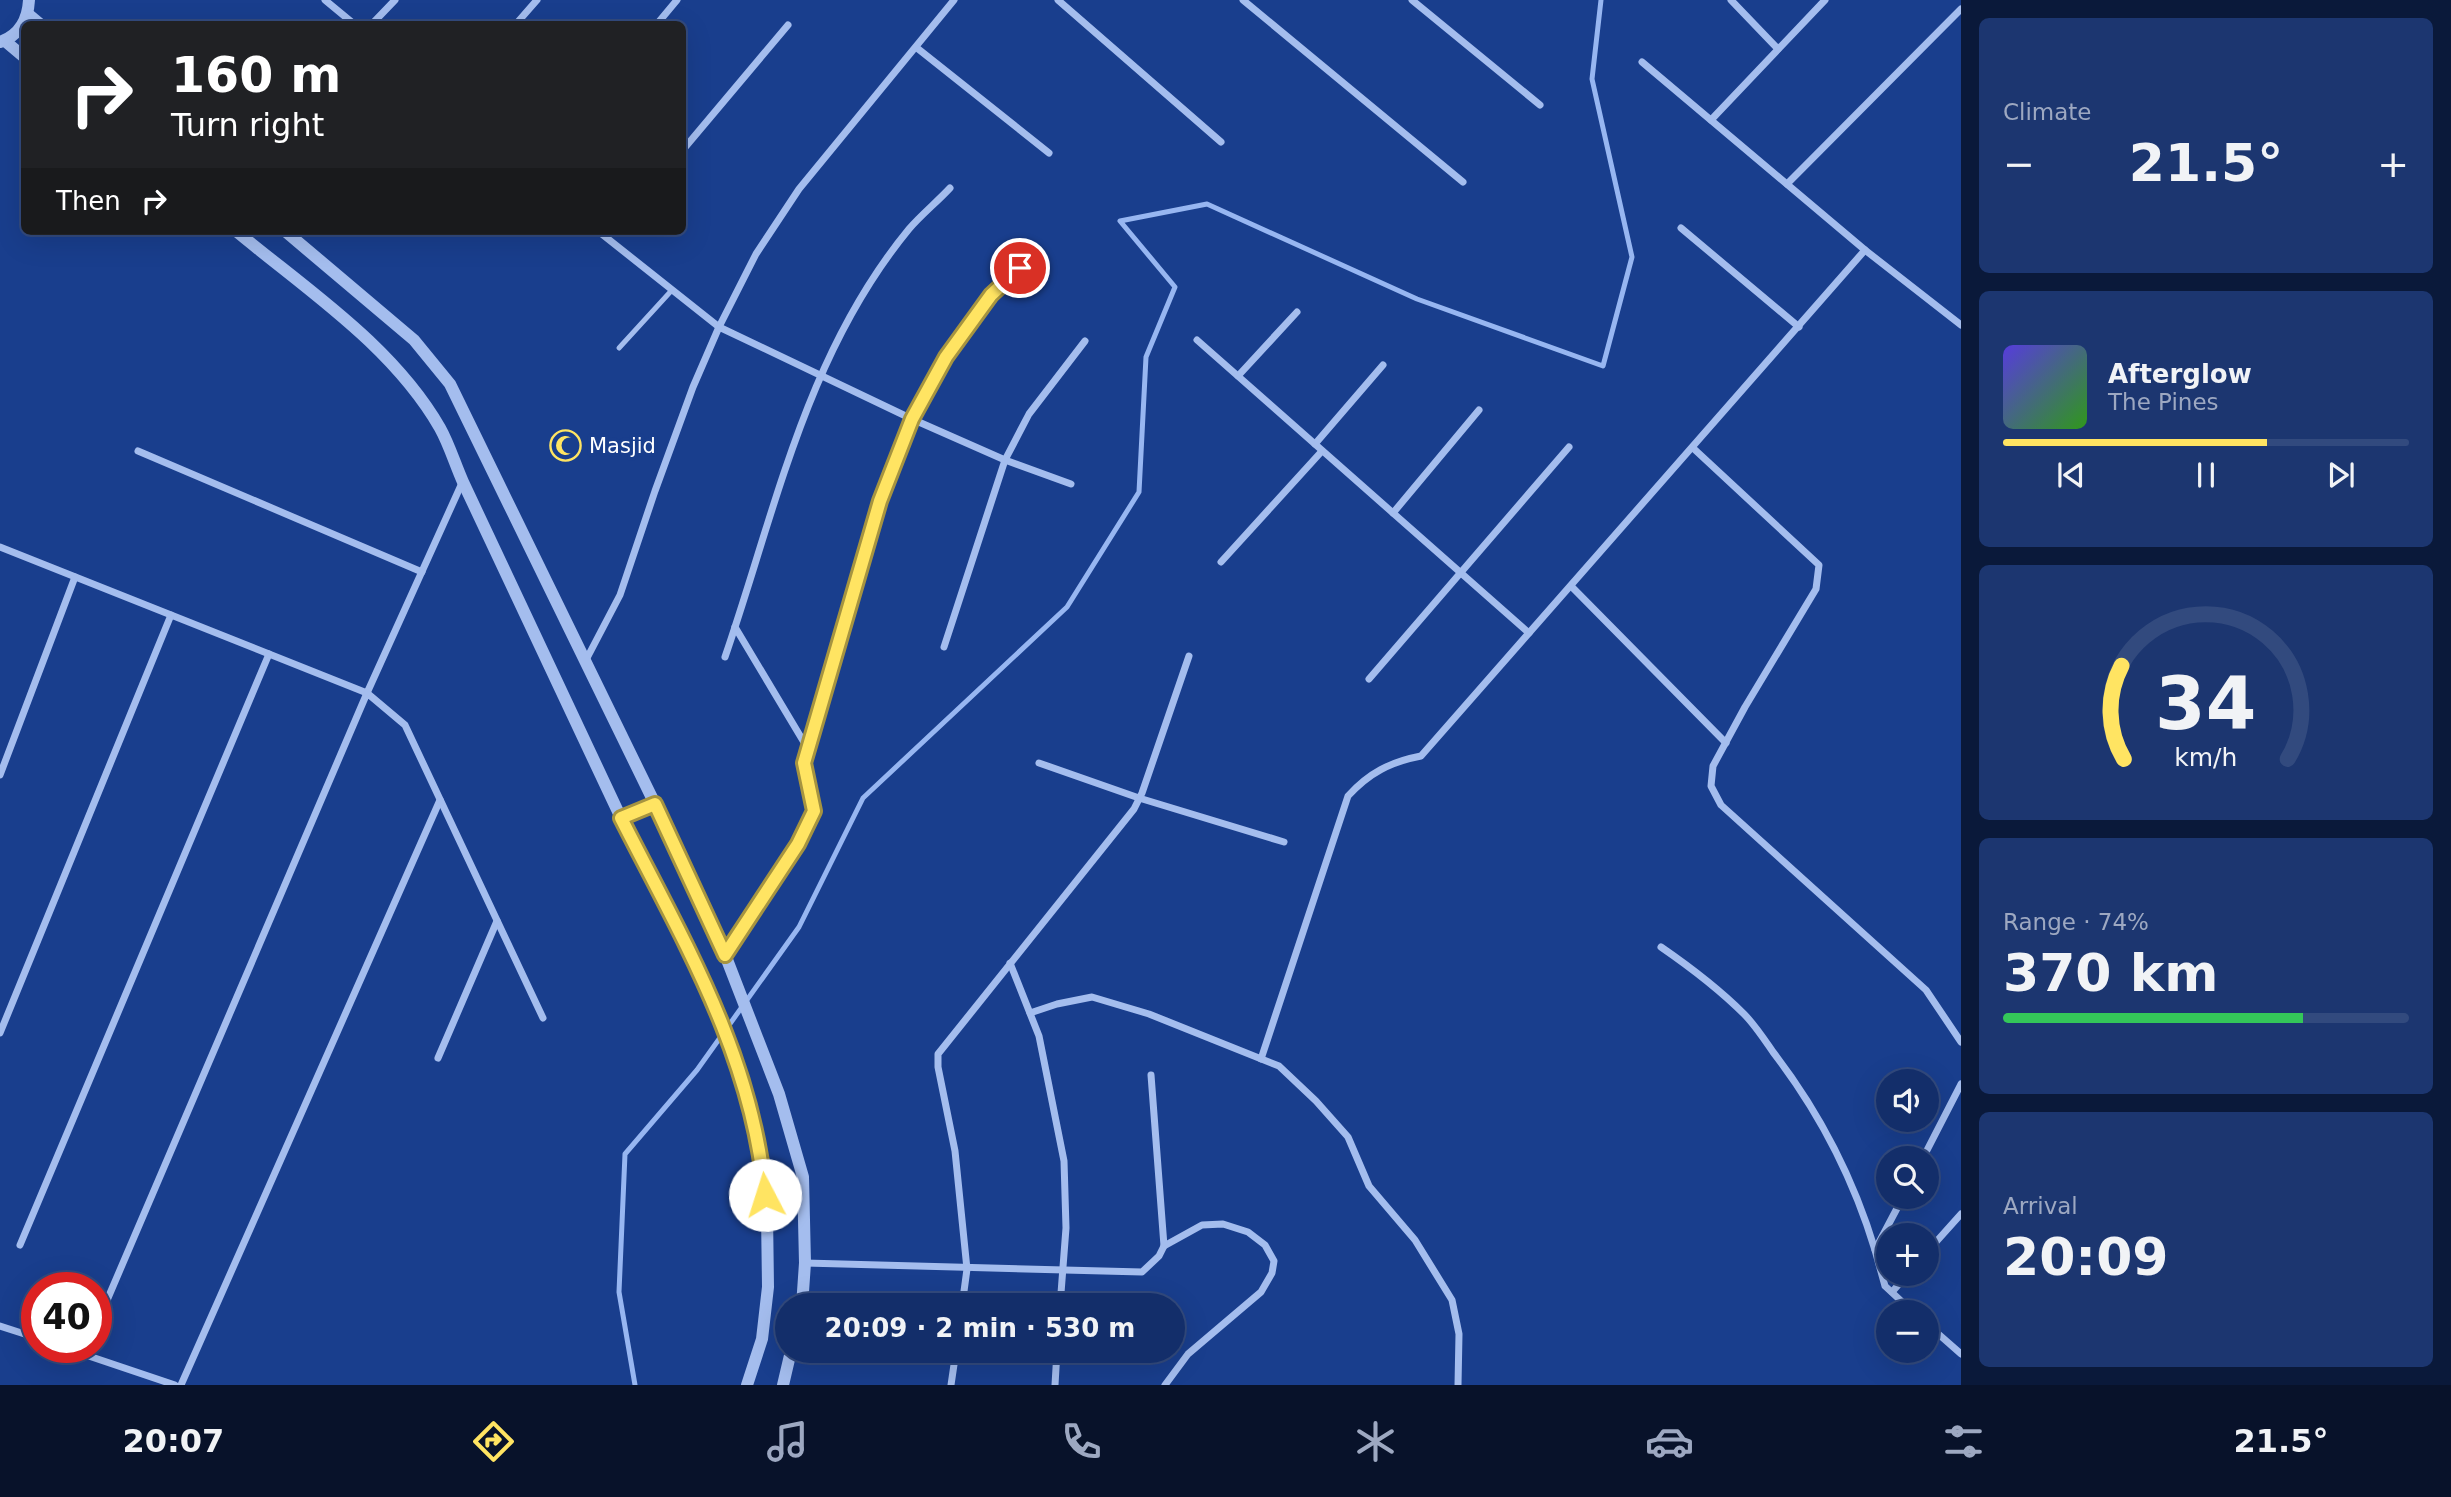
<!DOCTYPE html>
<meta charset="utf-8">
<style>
body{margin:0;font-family:"DejaVu Sans",sans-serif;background:#1c3670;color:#f1f3f6;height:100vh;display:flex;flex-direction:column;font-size:26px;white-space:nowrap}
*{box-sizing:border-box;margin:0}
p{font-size:23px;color:#9da8c1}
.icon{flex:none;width:38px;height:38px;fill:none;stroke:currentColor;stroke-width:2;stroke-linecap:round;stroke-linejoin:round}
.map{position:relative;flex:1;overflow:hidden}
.panel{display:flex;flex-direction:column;gap:18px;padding:18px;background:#0a193a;width:490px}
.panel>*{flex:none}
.banner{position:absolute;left:21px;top:21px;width:665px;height:214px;border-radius:10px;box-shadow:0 7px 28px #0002,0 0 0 2px #324a7e;background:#202124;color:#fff;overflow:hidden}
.buttons{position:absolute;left:1876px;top:1069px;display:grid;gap:14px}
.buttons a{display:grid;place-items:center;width:63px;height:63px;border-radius:50%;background:#132e6a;box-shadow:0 7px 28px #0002,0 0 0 2px #324a7e;font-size:35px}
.speed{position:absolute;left:21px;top:1272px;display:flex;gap:14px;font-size:35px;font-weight:700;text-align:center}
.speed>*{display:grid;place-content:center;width:91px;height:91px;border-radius:50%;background:#132e6a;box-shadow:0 7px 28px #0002,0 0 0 2px #324a7e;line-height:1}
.speed .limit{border:10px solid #d22;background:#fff;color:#111}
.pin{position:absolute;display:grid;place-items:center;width:60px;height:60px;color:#fff;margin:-30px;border:4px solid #fff;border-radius:50%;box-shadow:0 2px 7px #0007}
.me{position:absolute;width:77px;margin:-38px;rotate:355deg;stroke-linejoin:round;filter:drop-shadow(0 0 5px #0008)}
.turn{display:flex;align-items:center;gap:24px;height:147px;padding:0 35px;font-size:32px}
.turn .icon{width:91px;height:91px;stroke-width:2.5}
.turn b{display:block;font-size:49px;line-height:60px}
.then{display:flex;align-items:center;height:66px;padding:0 35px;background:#0003;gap:14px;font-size:26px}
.big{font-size:52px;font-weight:700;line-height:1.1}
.panel .card{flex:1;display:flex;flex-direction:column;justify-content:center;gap:10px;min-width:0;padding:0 24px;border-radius:10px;background:#1c3670}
.panel .dial{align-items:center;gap:0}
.dial svg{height:182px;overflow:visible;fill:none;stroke:#324a7e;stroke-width:7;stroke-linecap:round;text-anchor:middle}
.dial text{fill:#f1f3f6;stroke:none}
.song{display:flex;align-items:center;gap:21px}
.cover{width:84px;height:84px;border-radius:10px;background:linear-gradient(135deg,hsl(250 70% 55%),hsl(110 70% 35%))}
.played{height:7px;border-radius:4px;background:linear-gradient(90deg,#ffe462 65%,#324a7e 65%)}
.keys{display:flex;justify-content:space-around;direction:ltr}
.heat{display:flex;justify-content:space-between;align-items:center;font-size:38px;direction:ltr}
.charge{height:10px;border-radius:5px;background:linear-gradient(90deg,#34c759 74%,#324a7e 0)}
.trip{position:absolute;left:775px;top:1293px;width:410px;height:70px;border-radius:35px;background:#132e6a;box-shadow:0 7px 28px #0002,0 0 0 2px #324a7e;font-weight:700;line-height:70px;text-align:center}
.menu{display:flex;height:112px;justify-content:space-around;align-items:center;background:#08122a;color:#9da8c1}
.menu .icon{width:49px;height:49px}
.menu .selected{color:#ffe462}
.menu b{font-size:32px;color:#f1f3f6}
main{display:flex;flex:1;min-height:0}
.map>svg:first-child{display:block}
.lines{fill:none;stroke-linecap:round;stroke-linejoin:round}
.stream{stroke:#97b6f1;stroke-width:5}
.service{stroke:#a4bdee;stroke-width:5}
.minor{stroke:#a4bdee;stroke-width:7}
.tertiary{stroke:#a4bdee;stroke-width:12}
.route-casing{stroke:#a69440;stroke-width:18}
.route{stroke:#ffe462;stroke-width:12}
.labels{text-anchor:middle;stroke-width:7;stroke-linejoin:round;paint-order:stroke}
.poi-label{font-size:21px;fill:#fff;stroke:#193e8d;text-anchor:start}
</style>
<main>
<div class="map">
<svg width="1961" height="1385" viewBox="0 0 1961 1385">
<rect width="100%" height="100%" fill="#193e8d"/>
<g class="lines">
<polyline class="stream" points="635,1385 619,1292 625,1154 697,1070 799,927 863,798 1067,607 1139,492 1146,357 1175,287 1120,221 1207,204 1417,299 1603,366 1632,257 1592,79 1601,0"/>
<polyline class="service" points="619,348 672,290"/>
<g class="minor">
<polyline points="325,0 354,24"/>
<polyline points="1058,0 1221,142"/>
<polyline points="1243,0 1463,182"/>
<polyline points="1412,0 1540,105"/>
<polyline points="1731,0 1778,49"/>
<polyline points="372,24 395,0"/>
<polyline points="516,24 537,0"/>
<polyline points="657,24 677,0"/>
<polyline points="917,48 1049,153"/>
<polyline points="1642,62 1865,250 1961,325"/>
<polyline points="1711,120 1825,0"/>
<polyline points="682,151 788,25"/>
<polyline points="1787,184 1961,9"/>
<polyline points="1681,228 1799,327"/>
<polyline points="598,231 719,327 912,419 1005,460 1071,484"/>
<polyline points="1197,340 1529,633"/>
<polyline points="1238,376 1297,312"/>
<polyline points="1315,444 1383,365"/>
<polyline points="1693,448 1819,565 1816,589 1745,707 1713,766 1711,786 1721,805 1926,990 1961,1042"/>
<polyline points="138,451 422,572"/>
<polyline points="1393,513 1479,410"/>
<polyline points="0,547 367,693 462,483"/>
<polyline points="1221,562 1322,451"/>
<polyline points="1571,586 1726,743"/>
<polyline points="735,627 808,749"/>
<polyline points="944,647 1005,460 1029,414 1085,341"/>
<path d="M725,657C776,509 806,354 909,229C921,215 937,202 950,188"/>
<polyline points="586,660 620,595 655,491 693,387 719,327 756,254 799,189 954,0"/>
<polyline points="1369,679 1569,447"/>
<polyline points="1039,763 1139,798 1284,842"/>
<polyline points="0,775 75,577"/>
<path d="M1661,947C1690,967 1719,989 1744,1014C1755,1025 1764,1039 1773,1052C1820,1113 1853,1177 1875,1250"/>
<polyline points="725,954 798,844 814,811 804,763 880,501 912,419 945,357 991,295 1034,254"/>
<polyline points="1010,963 1039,1036 1064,1161 1066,1228 1060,1306"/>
<polyline points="1030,1013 1057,1004 1092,997 1149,1014 1279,1066 1316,1101 1348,1137 1369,1186 1415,1240 1452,1300 1459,1334 1458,1385"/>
<polyline points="0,1033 171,615"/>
<polyline points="438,1058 497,921"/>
<path d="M1261,1059L1348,796C1369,773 1390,762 1421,756L1865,250"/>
<polyline points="1923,1158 1961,1084"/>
<polyline points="1903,1197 1875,1250 1885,1286 1913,1312"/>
<polyline points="20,1245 269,654"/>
<polyline points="1164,1246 1202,1225 1223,1224 1248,1232 1265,1245 1274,1261 1272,1273 1261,1292 1188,1354 1165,1385"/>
<polyline points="1927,1252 1961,1214"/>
<polyline points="805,1263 1142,1272 1159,1256 1164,1246 1151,1075"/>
<polyline points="1892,1292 1908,1274"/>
<polyline points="962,1306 967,1269 955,1151 938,1067 938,1054 1134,809 1142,793 1189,656"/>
<polyline points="1927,1324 1961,1354"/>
<polyline points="0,1326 37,1338"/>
<polyline points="96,1326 367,693 405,725 543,1018"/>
<polyline points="65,1348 175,1385"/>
<polyline points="181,1385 440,800"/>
<polyline points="951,1385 956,1351"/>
<polyline points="1055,1385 1057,1351"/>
</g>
<g class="tertiary">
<polyline points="28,14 40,24"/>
<polyline points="5,41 24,57"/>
<path d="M0,42C20,35 28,20 29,0"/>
<path d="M236,231C307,290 393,346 440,428C449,444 455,464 463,482L621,818L713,1003L732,1045L750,1101L762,1156L767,1214L768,1287L762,1339L747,1385"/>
<polyline points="285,231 414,340 450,384 655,804 719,939 779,1094 803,1177 805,1263 802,1306"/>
<polyline points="621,818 655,804"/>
<polyline points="783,1385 791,1351"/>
</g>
</g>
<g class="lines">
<defs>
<path id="route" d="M765,1195C753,1056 683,940 621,818L655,804L725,955L798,844L814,811L804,763L880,501L912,419L946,357L991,295L1020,268"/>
</defs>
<use href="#route" class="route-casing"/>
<use href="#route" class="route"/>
</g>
<defs>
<symbol id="mosque-ring" viewBox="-11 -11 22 22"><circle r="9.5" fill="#193e8d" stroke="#ffe462" stroke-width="1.5"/><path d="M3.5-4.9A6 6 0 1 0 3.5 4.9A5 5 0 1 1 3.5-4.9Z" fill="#ffe462"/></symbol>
</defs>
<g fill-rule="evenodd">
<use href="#mosque-ring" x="548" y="428" width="35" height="35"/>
</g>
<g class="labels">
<g class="poi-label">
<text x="589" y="453">Masjid</text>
</g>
</g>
</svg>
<div class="buttons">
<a><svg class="icon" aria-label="sound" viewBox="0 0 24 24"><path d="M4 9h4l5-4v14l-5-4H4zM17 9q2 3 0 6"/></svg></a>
<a><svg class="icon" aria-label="search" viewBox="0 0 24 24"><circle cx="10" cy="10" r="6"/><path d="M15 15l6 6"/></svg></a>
<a>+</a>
<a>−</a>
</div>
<div class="speed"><div class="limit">40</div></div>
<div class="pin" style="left:1020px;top:268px;background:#d93025"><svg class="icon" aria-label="arrive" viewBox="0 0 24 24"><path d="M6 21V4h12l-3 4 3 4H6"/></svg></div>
<svg class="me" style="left:765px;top:1195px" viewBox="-20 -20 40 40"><circle r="19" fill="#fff"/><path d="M0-13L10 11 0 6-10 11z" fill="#ffe462"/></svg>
<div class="trip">20:09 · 2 min · 530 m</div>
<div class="banner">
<div class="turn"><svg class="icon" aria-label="right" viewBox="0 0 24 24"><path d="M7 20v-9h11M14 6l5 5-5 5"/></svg><div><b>160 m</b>Turn right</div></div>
<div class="then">Then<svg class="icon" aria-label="right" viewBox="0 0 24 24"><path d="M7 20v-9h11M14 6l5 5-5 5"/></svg></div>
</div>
</div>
<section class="panel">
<div class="card"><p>Climate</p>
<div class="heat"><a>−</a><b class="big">21.5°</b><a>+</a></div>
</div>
<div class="card">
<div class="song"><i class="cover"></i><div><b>Afterglow</b><p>The Pines</p></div></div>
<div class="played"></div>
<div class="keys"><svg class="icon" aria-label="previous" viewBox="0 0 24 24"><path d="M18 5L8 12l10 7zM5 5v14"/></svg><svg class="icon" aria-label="pause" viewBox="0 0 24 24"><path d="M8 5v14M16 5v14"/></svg><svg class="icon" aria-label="next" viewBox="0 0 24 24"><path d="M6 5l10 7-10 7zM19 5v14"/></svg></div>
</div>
<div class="card dial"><svg viewBox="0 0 100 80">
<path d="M14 69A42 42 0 1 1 86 69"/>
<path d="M14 69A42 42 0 0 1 13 28" stroke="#ffe462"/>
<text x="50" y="56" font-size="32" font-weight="700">34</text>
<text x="50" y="72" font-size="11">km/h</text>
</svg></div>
<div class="card"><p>Range · 74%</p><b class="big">370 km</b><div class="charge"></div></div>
<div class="card"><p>Arrival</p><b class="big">20:09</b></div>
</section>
</main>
<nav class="menu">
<b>20:07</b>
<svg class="icon selected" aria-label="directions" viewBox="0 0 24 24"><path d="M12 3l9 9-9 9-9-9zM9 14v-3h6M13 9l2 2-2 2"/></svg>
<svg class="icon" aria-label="music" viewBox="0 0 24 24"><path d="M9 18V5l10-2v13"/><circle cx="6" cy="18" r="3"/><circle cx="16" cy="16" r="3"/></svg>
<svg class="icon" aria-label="phone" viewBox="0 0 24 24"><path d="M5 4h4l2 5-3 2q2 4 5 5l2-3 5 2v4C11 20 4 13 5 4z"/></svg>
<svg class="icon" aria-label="climate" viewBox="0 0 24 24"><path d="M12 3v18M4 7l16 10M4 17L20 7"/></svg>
<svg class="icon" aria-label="car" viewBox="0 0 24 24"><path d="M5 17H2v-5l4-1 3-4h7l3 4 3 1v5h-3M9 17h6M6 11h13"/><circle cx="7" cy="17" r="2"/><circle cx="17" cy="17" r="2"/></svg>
<svg class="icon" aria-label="filters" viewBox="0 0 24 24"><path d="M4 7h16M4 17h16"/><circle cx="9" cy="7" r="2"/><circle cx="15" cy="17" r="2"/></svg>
<b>21.5°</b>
</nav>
